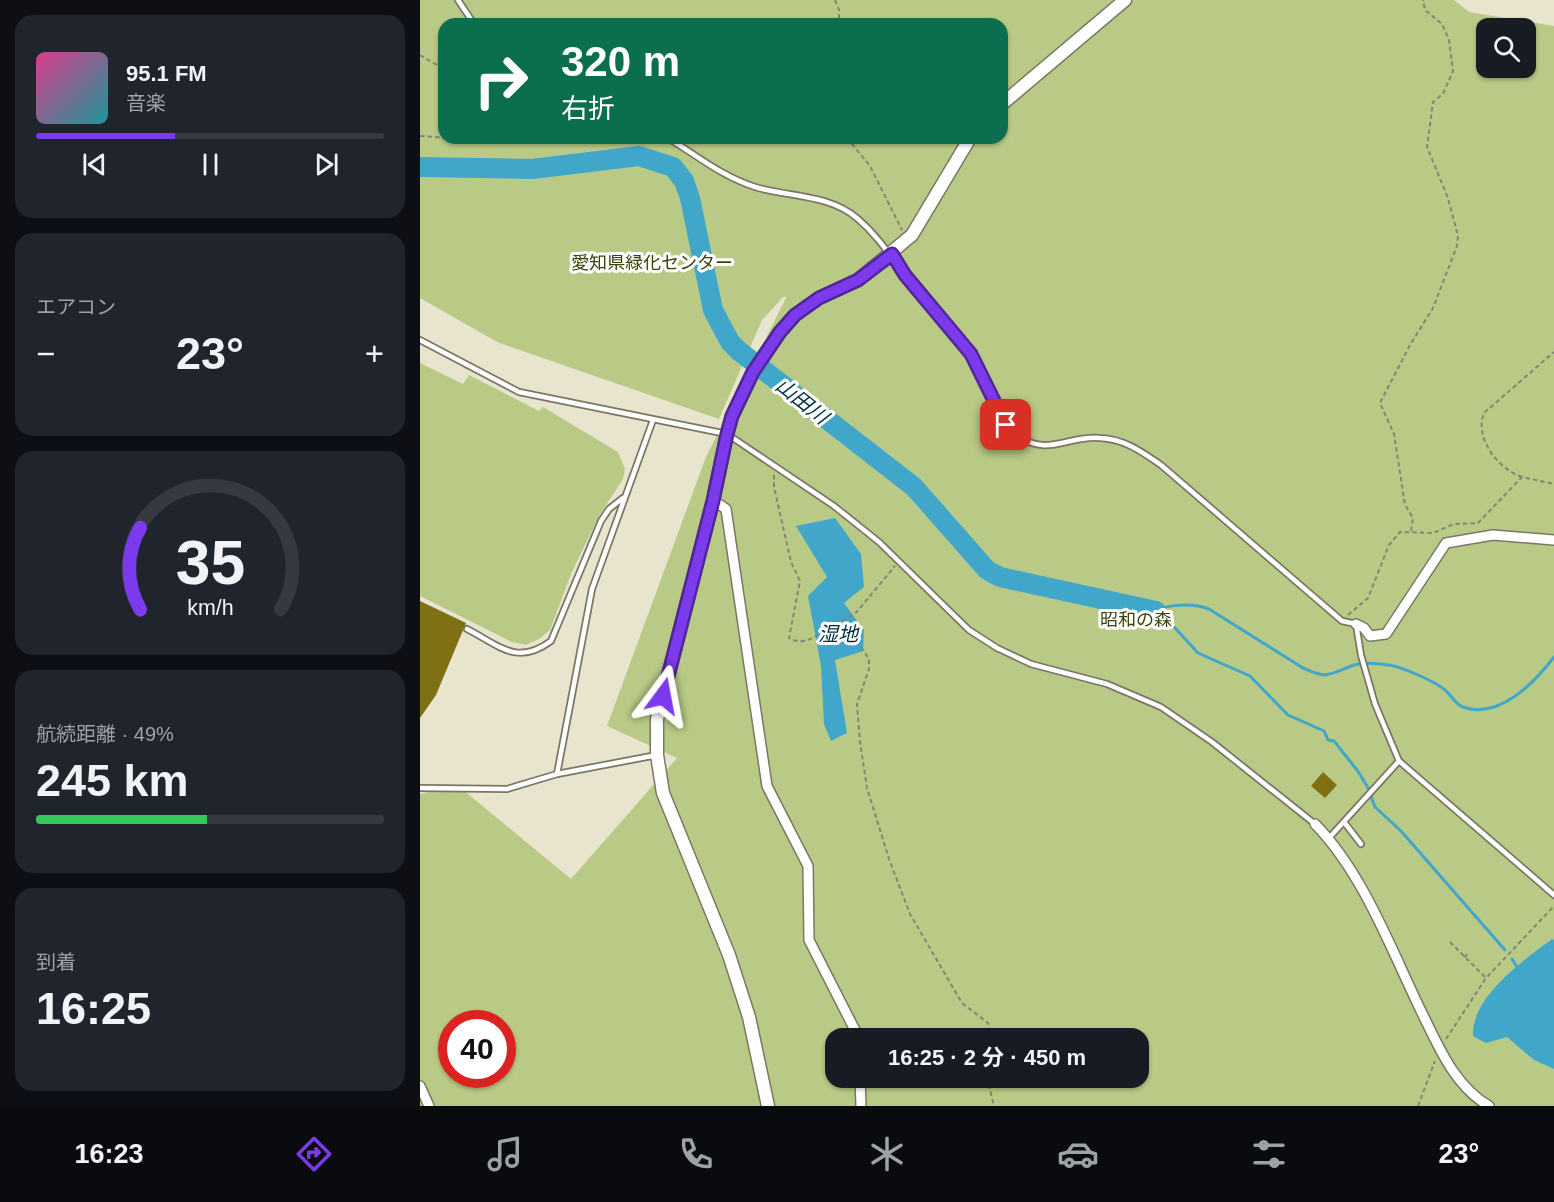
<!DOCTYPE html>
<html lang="ja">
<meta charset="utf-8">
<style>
body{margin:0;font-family:Arial,"Noto Sans JP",sans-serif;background:#20242c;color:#f1f3f6;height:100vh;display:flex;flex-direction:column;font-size:22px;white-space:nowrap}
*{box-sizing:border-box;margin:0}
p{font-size:20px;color:#9ea1a6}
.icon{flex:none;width:33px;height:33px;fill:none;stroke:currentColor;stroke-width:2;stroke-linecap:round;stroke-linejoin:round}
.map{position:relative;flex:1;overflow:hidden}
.panel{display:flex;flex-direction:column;gap:15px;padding:15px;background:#0d0f14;width:420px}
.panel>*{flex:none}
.guide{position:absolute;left:18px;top:18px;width:570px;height:126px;border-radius:18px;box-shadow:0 2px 4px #0004;background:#0b6e4f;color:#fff;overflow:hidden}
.fabs{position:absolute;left:1056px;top:18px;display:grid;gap:12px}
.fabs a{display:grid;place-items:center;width:60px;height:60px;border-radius:12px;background:#171b24;box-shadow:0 2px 4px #0004;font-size:30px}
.speed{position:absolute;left:18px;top:1010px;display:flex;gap:12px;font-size:30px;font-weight:700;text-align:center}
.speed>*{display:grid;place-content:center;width:78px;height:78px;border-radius:50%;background:#171b24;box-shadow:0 2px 4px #0004;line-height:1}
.speed .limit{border:9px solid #d22;background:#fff;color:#111}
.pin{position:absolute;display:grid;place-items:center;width:51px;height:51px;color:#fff;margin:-26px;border-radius:12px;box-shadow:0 3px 9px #0006}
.me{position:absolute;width:66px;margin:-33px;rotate:13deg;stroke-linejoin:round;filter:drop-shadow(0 0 4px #0008)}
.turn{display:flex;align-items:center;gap:21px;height:126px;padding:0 24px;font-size:27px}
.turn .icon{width:78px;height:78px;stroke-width:2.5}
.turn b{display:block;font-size:42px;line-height:51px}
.big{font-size:45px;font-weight:700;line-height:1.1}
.panel .widget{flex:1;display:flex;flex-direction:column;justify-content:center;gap:9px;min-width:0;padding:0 21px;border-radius:18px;background:#20242c}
.panel .dial{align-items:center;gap:0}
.dial svg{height:156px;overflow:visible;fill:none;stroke:#363941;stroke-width:7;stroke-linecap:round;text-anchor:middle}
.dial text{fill:#f1f3f6;stroke:none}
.song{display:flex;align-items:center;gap:18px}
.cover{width:72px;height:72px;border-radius:9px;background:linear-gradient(135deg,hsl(330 70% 55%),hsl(180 70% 35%))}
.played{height:6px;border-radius:3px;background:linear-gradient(90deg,#7c3aed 40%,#363941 40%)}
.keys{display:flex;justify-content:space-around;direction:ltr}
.heat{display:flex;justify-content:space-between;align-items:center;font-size:33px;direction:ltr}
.charge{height:9px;border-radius:4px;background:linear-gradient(90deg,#34c759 49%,#363941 0)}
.trip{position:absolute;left:405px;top:1028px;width:324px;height:60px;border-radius:18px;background:#171b24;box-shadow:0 2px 4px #0004;font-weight:700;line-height:60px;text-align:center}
.dock{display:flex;height:96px;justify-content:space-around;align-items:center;background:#090b0e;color:#9ea1a6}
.dock .icon{width:42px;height:42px}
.dock .current{color:#7c3aed}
.dock b{font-size:27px;color:#f1f3f6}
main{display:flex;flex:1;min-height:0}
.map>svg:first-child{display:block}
.green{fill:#b9ca86;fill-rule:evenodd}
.water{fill:#41a7ca}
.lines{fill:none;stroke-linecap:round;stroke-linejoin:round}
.stream{stroke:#41a7ca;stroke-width:3}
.river{stroke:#41a7ca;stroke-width:20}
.building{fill:#7f7013}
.service-casing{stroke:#7b7764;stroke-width:8}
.minor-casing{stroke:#7b7764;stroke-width:12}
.tertiary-casing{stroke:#7b7764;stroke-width:15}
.path{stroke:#878576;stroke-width:2;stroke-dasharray:4.5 3;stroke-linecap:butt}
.service{stroke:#fff;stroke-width:4.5}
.minor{stroke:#fff;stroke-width:9}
.tertiary{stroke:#fff;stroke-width:12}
.route-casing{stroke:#51269a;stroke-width:15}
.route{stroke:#7c3aed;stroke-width:10}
.labels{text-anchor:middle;stroke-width:6;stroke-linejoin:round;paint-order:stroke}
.park-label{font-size:18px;fill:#394407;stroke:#fff}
.water-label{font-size:20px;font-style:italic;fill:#00313f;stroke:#fff}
</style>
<main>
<section class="panel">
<div class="widget">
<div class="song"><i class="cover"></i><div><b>95.1 FM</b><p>音楽</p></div></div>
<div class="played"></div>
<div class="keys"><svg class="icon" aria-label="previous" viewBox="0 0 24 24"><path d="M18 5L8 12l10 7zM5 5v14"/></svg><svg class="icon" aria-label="pause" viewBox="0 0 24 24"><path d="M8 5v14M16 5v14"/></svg><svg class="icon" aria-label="next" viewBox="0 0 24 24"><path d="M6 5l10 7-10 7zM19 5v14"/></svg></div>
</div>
<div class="widget"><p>エアコン</p>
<div class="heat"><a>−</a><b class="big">23°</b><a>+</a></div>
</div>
<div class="widget dial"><svg viewBox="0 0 100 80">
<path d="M14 69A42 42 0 1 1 86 69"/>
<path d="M14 69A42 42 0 0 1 14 27" stroke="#7c3aed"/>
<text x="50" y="56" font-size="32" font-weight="700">35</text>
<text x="50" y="72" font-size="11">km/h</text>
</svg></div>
<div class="widget"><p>航続距離 · 49%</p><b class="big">245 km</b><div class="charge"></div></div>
<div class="widget"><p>到着</p><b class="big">16:25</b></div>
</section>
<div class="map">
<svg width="1134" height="1106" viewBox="0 0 1134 1106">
<rect width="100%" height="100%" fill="#e8e4ce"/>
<g class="green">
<path d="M0,0H1034L1049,12L1134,26V1106H0V794L37,785L151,879L257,758L187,726L286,457L366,298L364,296L342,320L299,419L79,343L0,298ZM24,24H582V138H24ZM1066,28H1106V68H1066ZM32,1023H82V1074H32ZM416,1038H718V1077H416Z"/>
<polygon points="0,363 43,384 49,375 119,411 123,407 198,452 205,469 203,479 179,516 151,574 130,630 119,639 106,645 92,642 0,596"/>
</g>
<g class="water">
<polygon points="415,518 441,554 444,587 424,603 444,630 443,651 415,660 427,733 411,741 404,724 401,666 388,596 407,577 376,526"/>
<path d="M1132,939L1134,940V1069L1114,1060L1087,1037L1066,1043L1053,1036C1051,997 1104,960 1132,939Z"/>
</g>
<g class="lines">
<g class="stream">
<path d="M1085,950L981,831L955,807L947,786L937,770L914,741L908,740L904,731L868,715L830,676L778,653L746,618L736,611C749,603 776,604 789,609L883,668C890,671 897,675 905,675C914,674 923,669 931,666C943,662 956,663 968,665C980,666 1017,682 1026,691C1032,696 1035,704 1043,707C1079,720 1115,682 1134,657"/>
<polyline points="1092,959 1097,967"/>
</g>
<polyline class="river" points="0,167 112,169 219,156 253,167 264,181 270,198 293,310 310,342 319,351 494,487 567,570 580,577 736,611"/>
</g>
<g class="building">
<polygon points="0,601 46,623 16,695 0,718"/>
<polygon points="903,772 917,785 905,798 891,786"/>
</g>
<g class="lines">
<defs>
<g id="service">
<polyline points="38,0 54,24"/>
<path d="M248,138C276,155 303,177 335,187C368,197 410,194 438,219C458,236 471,257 487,278C508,304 532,327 551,354C568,378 571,414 594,433C627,459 646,435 680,438C705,439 722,452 741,465L922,621L936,624L941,655L955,704L979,761L1134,895"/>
<polyline points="0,340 99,392 307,434 414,506 459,542 549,630 577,648 611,664 687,684 741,707 792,742 895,824"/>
<path d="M47,629C80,646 97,666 131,641L181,521L189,509L203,498"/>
<polyline points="137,774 172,589 233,420"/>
<polyline points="0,788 87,789 137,774 237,755"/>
<polyline points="924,822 941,844"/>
<polyline points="909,838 979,761"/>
</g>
<g id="minor">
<polyline points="293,500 306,509 347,786 388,866 389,940 439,1038"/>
<polyline points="936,624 944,628 950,636 966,634 1026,543 1073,535 1134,540"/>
<path d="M895,824C943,873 971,949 1001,1011C1018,1045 1034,1086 1069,1106"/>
<polyline points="440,1077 441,1106"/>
<polyline points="0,1086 9,1106"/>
</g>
<g id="tertiary">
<polyline points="582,104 705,0"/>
<polyline points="348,1106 329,1017 309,955 243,793 237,755 237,719 293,500 307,434 312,416 333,372 360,332 375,315 399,298 438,280 492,235 550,138"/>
</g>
</defs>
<use href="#service" class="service-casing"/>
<use href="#minor" class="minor-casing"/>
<use href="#tertiary" class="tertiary-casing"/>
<g class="path">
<polyline points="415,0 419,10 419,24"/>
<polyline points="0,55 24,69"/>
<polyline points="0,136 30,138"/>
<polyline points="427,138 450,166 482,230"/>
<path d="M354,475V487L371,562L380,581L369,638C386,648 401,632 415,623L441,647L449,659V669L437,704L440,742L447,788L469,859L490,914L542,1003L568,1023L571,1038"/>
<path d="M1102,477C1078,469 1054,438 1064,413L1134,352"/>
<polyline points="991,531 993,518 985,505 974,434 960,403 990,345 1013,308 1037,246 1038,236 1028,198 1007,147 1013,102 1023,94 1033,71 1029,40 1022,24 1005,10 1003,0"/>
<polyline points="928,615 948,598 969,545 980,532 1013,533 1034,524 1058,523 1102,477 1134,484"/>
<polyline points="415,623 434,615 475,566"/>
<polyline points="1030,942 1066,978"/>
<polyline points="1044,957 1049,953"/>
<polyline points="1026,1039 1066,978 1134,906"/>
<polyline points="567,1077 574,1106"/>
<polyline points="998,1106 1015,1061"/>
</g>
<use href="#service" class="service"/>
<use href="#minor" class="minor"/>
<use href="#tertiary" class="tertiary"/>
</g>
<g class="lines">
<defs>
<polyline id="route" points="243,696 293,501 307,434 312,416 333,372 360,332 375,315 399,298 438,280 472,254 485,275 551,354 586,425"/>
</defs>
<use href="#route" class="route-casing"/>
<use href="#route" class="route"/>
</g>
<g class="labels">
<g class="park-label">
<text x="232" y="269">愛知県緑化センター</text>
<text x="716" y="626">昭和の森</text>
</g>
<g class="water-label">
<text transform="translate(382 401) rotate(38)" y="7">山田川</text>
<text x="418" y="641">湿地</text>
</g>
</g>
</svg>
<div class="fabs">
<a><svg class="icon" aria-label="search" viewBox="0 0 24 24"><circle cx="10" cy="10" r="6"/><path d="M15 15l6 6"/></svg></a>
</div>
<div class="speed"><div class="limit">40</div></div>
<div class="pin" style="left:586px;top:425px;background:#d93025"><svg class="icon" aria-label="arrive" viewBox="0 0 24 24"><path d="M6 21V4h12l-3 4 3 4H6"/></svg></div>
<svg class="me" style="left:243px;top:696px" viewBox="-20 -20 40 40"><path d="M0-17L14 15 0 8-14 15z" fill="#7c3aed" stroke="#fff" stroke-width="4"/></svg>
<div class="trip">16:25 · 2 分 · 450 m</div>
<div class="guide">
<div class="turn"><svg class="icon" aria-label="right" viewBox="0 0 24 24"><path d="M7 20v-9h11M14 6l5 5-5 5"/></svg><div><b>320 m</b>右折</div></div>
</div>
</div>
</main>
<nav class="dock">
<b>16:23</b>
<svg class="icon current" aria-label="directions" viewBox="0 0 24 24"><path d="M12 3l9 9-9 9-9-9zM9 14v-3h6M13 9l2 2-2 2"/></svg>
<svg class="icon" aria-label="music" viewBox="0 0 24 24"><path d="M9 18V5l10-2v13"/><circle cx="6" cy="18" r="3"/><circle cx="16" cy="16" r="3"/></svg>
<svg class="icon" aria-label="phone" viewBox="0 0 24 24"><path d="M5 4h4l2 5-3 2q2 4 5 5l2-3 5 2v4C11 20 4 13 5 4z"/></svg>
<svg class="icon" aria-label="climate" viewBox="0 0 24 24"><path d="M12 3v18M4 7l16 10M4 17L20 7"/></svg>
<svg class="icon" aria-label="car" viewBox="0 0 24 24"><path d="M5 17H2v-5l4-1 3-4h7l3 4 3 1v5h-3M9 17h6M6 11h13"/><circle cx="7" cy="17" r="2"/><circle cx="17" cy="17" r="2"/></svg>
<svg class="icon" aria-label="filters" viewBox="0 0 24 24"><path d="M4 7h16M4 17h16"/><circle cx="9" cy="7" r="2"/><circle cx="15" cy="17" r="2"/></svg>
<b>23°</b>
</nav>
